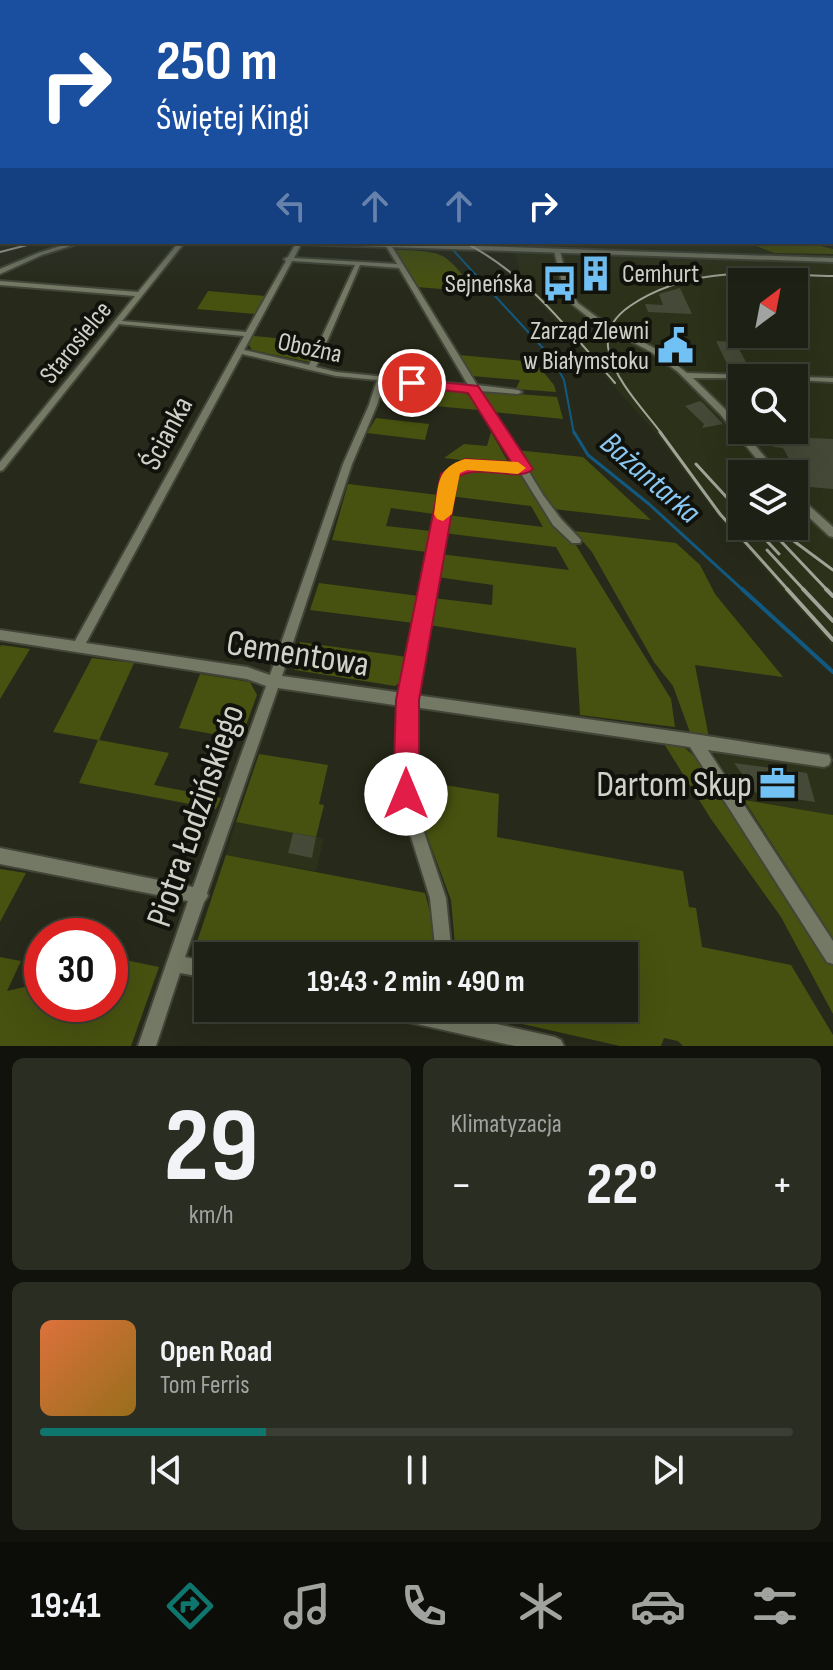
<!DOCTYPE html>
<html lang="pl">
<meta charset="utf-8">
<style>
body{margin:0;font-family:"Sofia Sans Condensed",sans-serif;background:#2a2d22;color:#f1f3f6;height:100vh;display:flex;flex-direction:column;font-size:30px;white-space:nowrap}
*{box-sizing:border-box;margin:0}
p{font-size:26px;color:#a0a3a0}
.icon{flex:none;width:44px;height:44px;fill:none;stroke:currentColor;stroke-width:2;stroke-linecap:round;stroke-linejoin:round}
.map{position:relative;height:1046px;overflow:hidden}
.sheet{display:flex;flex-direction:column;gap:12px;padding:12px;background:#10120b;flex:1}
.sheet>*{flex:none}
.top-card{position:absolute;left:0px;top:0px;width:834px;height:244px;box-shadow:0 8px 32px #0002,0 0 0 2px #3b3e34;background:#1a4fa0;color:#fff;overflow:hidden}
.needle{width:52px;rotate:32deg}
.fabs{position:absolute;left:728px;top:268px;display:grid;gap:16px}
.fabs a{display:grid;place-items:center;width:80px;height:80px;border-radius:0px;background:#1d2014;box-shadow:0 8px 32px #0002,0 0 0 2px #3b3e34;font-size:40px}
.speed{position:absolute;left:24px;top:918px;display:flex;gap:16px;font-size:40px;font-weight:700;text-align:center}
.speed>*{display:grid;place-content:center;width:104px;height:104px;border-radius:50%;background:#1d2014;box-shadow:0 8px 32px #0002,0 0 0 2px #3b3e34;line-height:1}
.speed .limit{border:12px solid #d22;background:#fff;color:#111}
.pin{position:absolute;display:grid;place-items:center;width:68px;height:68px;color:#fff;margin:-34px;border:4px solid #fff;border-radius:50%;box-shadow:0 2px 8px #0007}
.me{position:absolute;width:88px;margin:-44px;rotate:0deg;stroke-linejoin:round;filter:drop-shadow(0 0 6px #0008)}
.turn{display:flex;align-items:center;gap:28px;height:168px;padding:0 24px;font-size:36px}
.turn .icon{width:104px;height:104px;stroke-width:2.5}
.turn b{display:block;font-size:56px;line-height:68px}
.lanes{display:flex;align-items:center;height:76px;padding:0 24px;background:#0003;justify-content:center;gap:40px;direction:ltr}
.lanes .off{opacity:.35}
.big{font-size:60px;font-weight:700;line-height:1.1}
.sheet .card{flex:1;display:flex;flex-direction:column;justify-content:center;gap:12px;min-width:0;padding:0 28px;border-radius:12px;background:#2a2d22}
.sheet .dial{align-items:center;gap:0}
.dial b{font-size:104px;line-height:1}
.song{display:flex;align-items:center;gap:24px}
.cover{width:96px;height:96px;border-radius:12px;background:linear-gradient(135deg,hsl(20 70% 55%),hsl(40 70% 35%))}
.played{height:8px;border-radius:4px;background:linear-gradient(90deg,#0f766e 30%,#3b3e34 30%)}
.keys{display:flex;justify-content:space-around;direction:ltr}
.heat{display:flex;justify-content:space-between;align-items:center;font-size:44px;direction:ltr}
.sheet .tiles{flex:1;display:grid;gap:12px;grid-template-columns:1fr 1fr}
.card:last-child{grid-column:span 2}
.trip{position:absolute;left:194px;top:942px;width:444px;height:80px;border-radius:0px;background:#1d2014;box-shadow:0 8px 32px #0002,0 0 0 2px #3b3e34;font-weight:700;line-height:80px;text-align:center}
.menu{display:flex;height:128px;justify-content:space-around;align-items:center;background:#0c0d08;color:#a0a3a0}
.menu .icon{width:56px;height:56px}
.menu .on{color:#0f766e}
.menu b{font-size:36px;color:#f1f3f6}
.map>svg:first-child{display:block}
.built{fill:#2c3119;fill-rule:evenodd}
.green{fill:#475210}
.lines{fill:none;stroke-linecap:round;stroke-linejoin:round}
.stream-far2{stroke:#125981;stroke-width:2}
.stream-far1{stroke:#125981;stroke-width:3}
.stream{stroke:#125981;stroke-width:4}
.building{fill:#454937}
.minor-casing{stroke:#424537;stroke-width:4}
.tertiary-casing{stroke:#424537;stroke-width:4}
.secondary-casing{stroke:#424537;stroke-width:4}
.primary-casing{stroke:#424537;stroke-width:4}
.minor{fill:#747965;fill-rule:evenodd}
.tertiary{fill:#747965;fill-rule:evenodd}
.secondary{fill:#747965;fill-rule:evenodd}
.primary{fill:#5f8799;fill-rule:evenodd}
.rail-far2{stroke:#a1a498;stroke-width:2}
.rail-far1{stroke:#a1a498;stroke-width:3}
.rail{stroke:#a1a498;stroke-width:4}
.route{fill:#e11d48;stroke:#92132f;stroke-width:2}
.slow{fill:#f59e0b}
.labels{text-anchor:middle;stroke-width:8;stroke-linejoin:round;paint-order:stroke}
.far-poi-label{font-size:26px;fill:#d0d2c8;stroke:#10120b;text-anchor:end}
.far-street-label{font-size:26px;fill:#d0d2c8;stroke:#10120b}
.street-label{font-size:30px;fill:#d0d2c8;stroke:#10120b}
.water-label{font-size:32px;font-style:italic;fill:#8ac7f2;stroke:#10120b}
.near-street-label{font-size:36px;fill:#d0d2c8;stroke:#10120b}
.near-poi-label{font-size:36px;fill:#d0d2c8;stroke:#10120b;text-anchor:end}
</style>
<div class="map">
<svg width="833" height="1046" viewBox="0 0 833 1046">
<rect width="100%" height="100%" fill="#272a1a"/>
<g class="built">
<path d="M471,242H745L773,253L833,255V647L717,515L654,431L511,271L520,269L512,245ZM742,282H794V334H742ZM742,378H794V430H742ZM742,474H794V526H742Z"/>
<polygon points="710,747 833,766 833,815 744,800"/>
<polygon points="236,822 324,838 316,871 226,855"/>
</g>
<g class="green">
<polygon points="746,242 804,242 833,249 833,254 774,253"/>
<path d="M398,250C449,251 444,254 477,292L417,287L395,251Z"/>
<polygon points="208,291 265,296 255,314 197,309"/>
<polygon points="253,336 319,342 309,362 252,350 249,345"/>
<polygon points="459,355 535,362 554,385 556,392 516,389 520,380 472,376"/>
<polygon points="390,385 463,392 470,396 478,410 381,401 384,388"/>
<polygon points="480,391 557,397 563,419 493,412"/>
<polygon points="376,418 429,424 425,440 367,433"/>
<polygon points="491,432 508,462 505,465 444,458 464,444 487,446"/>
<polygon points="516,450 583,457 651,520 553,509"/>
<polygon points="461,468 525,475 571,537 671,699 675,727 580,715 576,648 429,625 433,598 492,605 493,585 437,577 440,554 569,570 556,547 444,533 447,515 543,527 531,506 450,496 454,471"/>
<polygon points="348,484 438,495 434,514 391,508 386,526 431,531 427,552 332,540"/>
<polygon points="574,531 676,543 700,565 715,594 783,677 695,665 709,738 691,735 673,686 654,662 592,552"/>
<polygon points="319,583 419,596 414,623 310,610"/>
<polygon points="300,642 407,657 403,680 395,686 295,670 293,667"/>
<polygon points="1,645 30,649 0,699 0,647"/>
<polygon points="92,658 134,663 99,740 169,753 154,785 221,798 216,809 79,783 98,740 53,732"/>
<polygon points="200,674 250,682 257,695 241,739 179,728"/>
<polygon points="663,742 680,744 698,759 833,963 833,1014 781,917 711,819"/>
<polygon points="259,754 328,765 319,804 324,805 316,837 236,822"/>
<polygon points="415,780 499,794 497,837 683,871 689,907 696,908 702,947 791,965 833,1035 833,1046 683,1046 678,1041 664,1038 661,1046 620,1046 473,1013 470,1008 624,1008 624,956 456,956 451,900 422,822"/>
<polygon points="744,800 833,815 833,938"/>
<polygon points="226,855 425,893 431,916 434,956 203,956 196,945"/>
<polygon points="0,869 26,873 0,922"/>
<polygon points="0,957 21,961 7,991 42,983 42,1004 110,1004 110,966 130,961 159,967 131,1046 0,1046"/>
</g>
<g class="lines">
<g class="stream-far2">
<polyline points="439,242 446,245"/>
<polyline points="453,250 552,358 564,380 574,434"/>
</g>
<polyline class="stream-far1" points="574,432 588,455 649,504 744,591"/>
<polyline class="stream" points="742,589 833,672"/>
</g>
<g class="building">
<polygon points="680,288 692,314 648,312 645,304 663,305 659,294"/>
<polygon points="716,341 735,342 746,362 726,362"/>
<polygon points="700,401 703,403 723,424 702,428 704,424 685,406"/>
<polygon points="766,430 784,430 788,437 833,439 833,489 810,487 795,470 783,448 774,447"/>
<polygon points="734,763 807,773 815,802 756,793"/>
<polygon points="293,833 316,837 312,858 288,853"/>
</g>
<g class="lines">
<defs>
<g id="minor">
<path d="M179,242H185L122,321L246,332L286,261L284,259L288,257L296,243L301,244L294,258L397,264L386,246L391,245L477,385L518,390L522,392L518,394L480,391L543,495L561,519L581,540L580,543H572L553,525L520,472L467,467L454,476L415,695L694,734L829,755L831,760L829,765L824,767L708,750L833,941V964L827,962L690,747L414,707L412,781L416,808L446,898L452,956H436L430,898L402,808L398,781L401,706L278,688L207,893L208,896L204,902L185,957L208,962V978L180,973L156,1046H138L188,901L0,864V848L193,887L266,686L247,679L0,640V630L75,641L244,336L119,324L3,470L0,471V462L135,296L0,285V281L138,292ZM292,261L355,265L309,365L244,350ZM360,265L399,268L468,385L336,372L316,367ZM242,354L336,376L377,380L369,405L343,464L270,675L247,667L86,643ZM385,381L471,390L516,465L465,461L445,474L403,693L282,676L352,464L377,405Z"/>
<polygon points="557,249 560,251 570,291 578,303 598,318 656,349 687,373 833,378 833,382 794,380 794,378 693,378 726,410 779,474 769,474 720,414 678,372 651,352 593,321 573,305 564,291 554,251"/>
<polygon points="794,493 797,495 833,527 833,537 829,536 794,503"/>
<polygon points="377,1008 425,1008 440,1011 440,1008 458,1008 457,1015 555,1037 561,1040 564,1046 515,1046 386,1017 380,1014"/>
</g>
<g id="tertiary">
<polygon points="73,242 83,242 42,255 0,274 0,269 38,253"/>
<polygon points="296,242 360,242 833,258 833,262 299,244"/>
</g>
<g id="secondary">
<polygon points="2,143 2,147 0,148 0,144"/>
<rect x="832" y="143" width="1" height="4"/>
</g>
<polygon id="primary" points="0,157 2,157 0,165"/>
</defs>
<use href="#minor" class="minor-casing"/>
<use href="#tertiary" class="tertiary-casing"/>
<use href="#secondary" class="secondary-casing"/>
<use href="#primary" class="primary-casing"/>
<use href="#minor" class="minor"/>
<use href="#tertiary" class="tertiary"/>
<use href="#secondary" class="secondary"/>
<use href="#primary" class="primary"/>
<g class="rail-far2">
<path d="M464,242C528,275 569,330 615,383"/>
<polyline points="0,252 39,242"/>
<path d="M662,434C644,410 616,382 609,352C604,332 614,317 630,306C692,264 762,274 833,276"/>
</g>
<g class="rail-far1">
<polyline points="660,432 720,514 789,591"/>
<polyline points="696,464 742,514"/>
<polyline points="753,526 779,554"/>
<polyline points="775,535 828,591"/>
<polyline points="787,536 833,570"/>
<polyline points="767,550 805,591"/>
</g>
<g class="rail">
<polyline points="787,589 833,640"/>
<polyline points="803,589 833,621"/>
<polyline points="826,589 833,596"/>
</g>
</g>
<linearGradient id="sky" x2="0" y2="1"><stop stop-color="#15170e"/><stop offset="0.49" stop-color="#414a49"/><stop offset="1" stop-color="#414a49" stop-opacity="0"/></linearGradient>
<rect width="833" height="288" fill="url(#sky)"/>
<path class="route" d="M412,379L478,386L533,469C519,483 480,463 458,477L419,700V794L415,803L406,807L397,803L393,794L396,700L441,474L465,459L511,462L468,393L407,386V380Z"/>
<path class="slow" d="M465,459L518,462L526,468L518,474L467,470L460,473L452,514L443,521L437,519L434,514C439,486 435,468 465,459Z"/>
<defs>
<symbol id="building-bare" viewBox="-9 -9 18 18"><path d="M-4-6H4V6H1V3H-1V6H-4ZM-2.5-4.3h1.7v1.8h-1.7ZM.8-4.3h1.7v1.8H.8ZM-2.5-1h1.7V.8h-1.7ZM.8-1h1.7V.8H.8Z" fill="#72c1f5" stroke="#10120b" stroke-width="2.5" paint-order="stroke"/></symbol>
<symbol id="bus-bare" viewBox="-9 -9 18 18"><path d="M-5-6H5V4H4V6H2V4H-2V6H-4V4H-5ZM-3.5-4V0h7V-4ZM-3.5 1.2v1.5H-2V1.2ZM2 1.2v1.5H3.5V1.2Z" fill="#72c1f5" stroke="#10120b" stroke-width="2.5" paint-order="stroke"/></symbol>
<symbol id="civic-bare" viewBox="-9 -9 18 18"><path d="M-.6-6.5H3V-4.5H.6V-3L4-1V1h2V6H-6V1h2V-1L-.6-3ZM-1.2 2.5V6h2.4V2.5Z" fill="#72c1f5" stroke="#10120b" stroke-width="2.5" paint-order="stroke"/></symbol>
<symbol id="office-bare" viewBox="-9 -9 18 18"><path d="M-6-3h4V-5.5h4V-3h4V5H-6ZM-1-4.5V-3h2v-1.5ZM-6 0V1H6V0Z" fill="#72c1f5" stroke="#10120b" stroke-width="2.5" paint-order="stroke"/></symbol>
</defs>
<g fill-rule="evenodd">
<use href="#building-bare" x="570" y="248" width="51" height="51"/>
<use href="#bus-bare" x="534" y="258" width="51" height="51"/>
<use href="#civic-bare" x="650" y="320" width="51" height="51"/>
<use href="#office-bare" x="752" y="758" width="51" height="51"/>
</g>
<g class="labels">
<g class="far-poi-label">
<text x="622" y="282" text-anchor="start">Cemhurt</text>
<text x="533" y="292">Sejneńska</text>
<text x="649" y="339">Zarząd Zlewni<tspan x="649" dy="30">w Białymstoku</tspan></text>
</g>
<g class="far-street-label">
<text transform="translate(75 342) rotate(-51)" y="9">Starosielce</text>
<text transform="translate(310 347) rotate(12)" y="9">Oboźna</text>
</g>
<g class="street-label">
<text transform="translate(166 433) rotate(-62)" y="10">Ścianka</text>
</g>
<g class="water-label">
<text transform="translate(651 477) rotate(41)" y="11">Bażantarka</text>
</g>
<g class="near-street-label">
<text transform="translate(298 652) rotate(9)" y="13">Cementowa</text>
<text transform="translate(194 815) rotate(-71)" y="13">Piotra Łodzińskiego</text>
</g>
<g class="near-poi-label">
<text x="752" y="796">Dartom Skup</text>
</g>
</g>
</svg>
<div class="fabs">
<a><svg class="needle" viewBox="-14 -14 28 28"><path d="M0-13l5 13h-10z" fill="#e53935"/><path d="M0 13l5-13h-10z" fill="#a0a3a0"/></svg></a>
<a><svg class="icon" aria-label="search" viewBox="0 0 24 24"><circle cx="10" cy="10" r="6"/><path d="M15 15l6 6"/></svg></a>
<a><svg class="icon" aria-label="layers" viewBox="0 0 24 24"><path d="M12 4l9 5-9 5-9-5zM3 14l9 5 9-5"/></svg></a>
</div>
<div class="speed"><div class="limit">30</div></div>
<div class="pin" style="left:412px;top:383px;background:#d93025"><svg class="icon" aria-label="arrive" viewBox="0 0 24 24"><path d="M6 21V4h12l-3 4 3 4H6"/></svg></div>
<svg class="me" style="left:406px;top:794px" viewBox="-20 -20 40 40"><circle r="19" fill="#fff"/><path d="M0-13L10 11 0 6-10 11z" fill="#e11d48"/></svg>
<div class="trip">19:43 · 2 min · 490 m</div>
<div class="top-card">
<div class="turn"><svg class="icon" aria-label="right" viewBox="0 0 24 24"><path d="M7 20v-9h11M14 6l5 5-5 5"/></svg><div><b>250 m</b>Świętej Kingi</div></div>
<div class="lanes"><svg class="icon off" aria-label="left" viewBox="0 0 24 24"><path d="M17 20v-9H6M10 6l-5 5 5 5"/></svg><svg class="icon off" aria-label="ahead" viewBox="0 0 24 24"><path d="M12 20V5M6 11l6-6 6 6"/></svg><svg class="icon off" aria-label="ahead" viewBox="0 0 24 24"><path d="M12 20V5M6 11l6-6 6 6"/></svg><svg class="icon" aria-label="right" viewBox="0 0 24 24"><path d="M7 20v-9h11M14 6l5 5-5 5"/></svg></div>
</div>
</div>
<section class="sheet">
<div class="tiles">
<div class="card dial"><b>29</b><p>km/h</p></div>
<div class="card"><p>Klimatyzacja</p>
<div class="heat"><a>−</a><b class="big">22°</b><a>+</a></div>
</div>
<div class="card">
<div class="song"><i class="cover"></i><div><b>Open Road</b><p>Tom Ferris</p></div></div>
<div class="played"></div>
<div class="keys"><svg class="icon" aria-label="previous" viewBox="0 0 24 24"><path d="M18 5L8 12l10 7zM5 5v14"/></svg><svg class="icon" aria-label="pause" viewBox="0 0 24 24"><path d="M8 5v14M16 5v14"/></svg><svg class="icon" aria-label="next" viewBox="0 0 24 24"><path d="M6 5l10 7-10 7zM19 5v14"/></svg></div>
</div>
</div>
</section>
<nav class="menu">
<b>19:41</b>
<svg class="icon on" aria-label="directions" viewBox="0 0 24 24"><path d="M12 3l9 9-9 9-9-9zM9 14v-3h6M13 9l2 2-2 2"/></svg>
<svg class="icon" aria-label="music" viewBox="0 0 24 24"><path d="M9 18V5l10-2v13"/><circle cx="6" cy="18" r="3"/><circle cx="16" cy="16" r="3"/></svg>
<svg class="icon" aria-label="phone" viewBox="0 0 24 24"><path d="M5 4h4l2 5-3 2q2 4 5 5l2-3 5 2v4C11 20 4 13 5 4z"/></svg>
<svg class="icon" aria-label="climate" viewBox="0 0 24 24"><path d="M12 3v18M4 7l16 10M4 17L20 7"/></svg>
<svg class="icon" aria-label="car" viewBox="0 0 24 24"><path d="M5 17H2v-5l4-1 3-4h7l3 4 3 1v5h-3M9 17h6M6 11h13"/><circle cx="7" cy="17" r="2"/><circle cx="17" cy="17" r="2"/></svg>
<svg class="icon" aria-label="filters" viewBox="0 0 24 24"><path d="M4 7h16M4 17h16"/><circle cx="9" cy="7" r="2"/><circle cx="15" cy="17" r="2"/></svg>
</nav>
